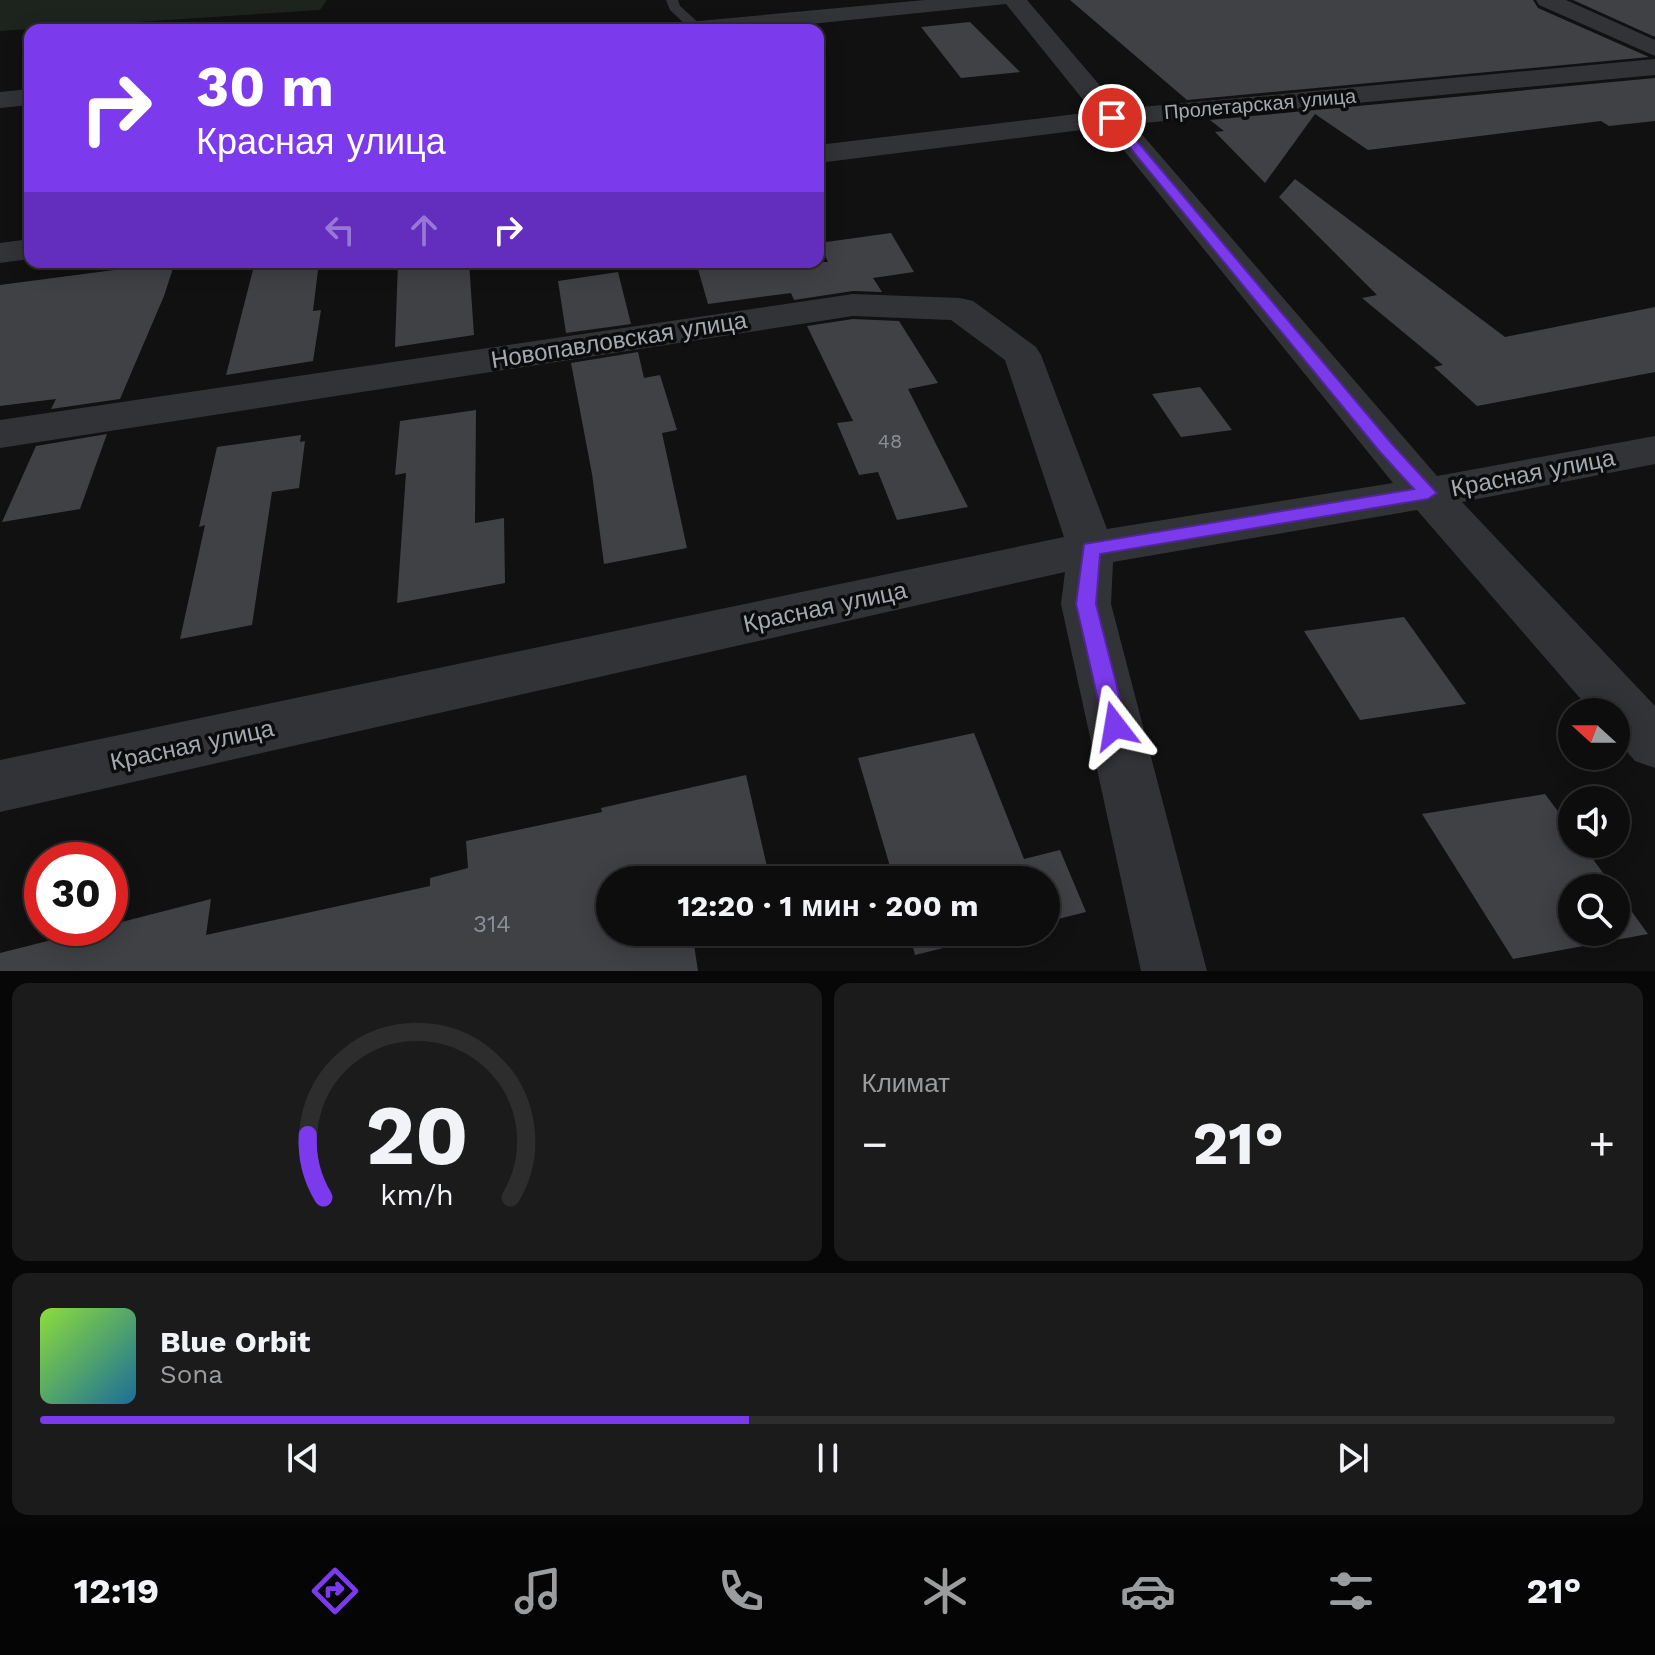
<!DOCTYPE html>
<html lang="ru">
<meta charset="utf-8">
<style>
body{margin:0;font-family:"Work Sans",sans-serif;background:#1b1b1c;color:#f1f3f6;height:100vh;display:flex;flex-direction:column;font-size:30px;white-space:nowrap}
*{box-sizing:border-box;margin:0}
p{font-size:26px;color:#9a9c9e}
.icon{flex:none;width:44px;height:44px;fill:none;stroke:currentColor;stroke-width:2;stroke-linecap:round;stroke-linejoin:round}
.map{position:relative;height:971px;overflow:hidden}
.details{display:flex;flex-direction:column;gap:12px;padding:12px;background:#070708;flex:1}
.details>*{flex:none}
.hud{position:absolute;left:24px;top:24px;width:800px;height:244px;border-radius:16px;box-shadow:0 4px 20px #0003,0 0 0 2px #2d2d2e;background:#7c3aed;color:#fff;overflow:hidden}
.needle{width:52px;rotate:291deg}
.controls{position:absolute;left:1558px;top:698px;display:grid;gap:16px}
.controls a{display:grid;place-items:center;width:72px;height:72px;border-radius:50%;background:#0d0d0e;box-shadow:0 4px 20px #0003,0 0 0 2px #2d2d2e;font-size:40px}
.speed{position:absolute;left:24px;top:842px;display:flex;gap:16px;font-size:40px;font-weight:700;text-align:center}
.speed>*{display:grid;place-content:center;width:104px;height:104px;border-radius:50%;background:#0d0d0e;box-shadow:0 4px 20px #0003,0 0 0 2px #2d2d2e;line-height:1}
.speed .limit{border:12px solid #d22;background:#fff;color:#111}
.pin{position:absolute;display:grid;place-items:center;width:68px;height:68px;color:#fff;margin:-34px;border:4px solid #fff;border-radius:50%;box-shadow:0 2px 8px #0007}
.me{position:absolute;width:88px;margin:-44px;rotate:346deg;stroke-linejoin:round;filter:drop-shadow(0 0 6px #0008)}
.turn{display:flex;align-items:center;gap:28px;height:168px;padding:0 40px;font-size:36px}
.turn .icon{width:104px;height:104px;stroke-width:2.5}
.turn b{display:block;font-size:56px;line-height:68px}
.lanes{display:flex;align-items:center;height:76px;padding:0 40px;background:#0003;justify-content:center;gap:40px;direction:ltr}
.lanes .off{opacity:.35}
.big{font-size:60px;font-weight:700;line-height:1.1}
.details .card{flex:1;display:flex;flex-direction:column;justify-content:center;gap:12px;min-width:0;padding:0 28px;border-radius:16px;background:#1b1b1c}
.details .dial{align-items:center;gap:0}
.dial svg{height:208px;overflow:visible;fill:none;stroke:#2d2d2e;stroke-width:7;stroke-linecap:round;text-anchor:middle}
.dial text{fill:#f1f3f6;stroke:none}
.song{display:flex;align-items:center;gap:24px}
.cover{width:96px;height:96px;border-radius:12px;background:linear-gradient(135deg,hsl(90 70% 55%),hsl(200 70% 35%))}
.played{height:8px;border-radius:4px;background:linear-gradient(90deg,#7c3aed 45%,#2d2d2e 45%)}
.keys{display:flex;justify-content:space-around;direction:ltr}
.heat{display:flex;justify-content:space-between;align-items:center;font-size:44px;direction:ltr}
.details .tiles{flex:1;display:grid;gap:12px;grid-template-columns:1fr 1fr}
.card:last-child{grid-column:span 2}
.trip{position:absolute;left:596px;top:866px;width:464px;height:80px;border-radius:40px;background:#0d0d0e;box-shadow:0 4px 20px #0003,0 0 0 2px #2d2d2e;font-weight:700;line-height:80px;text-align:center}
.dock{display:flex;height:128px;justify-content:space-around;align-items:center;background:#050506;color:#9a9c9e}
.dock .icon{width:56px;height:56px}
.dock .active{color:#7c3aed}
.dock b{font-size:36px;color:#f1f3f6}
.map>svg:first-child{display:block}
.green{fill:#1d241d}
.building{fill:#404145}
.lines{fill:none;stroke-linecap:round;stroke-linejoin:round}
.lane{fill:#323336;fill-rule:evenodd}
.street{fill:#323336;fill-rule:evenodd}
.route{fill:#7c3aed;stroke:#51269a;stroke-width:2}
.labels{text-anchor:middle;stroke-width:7;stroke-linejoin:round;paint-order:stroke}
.far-street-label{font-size:20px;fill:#a3a9b1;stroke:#0c0c0d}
.number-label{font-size:20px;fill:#8a8f96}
.street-label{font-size:24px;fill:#a3a9b1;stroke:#0c0c0d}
.near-number-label{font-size:24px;fill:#8a8f96}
</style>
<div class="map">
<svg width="1655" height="971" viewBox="0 0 1655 971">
<rect width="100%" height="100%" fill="#111112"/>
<polygon class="green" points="0,0 327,0 320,10 0,31"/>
<g class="building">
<polygon points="1070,0 1533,0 1538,8 1649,57 1187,100"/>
<polygon points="1573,0 1655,0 1655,37"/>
<polygon points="970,22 1020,72 961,78 921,27"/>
<polygon points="1655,78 1655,121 1609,126 1601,121 1368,150 1315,114 1265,183 1215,132 1224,131 1210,120"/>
<polygon points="1295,179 1505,337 1655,307 1655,372 1477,406 1434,367 1443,365 1362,298 1377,295 1279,197"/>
<polygon points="891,233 914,272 873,278 882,292 853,291 794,300 791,293 708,304 696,262 828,262 819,243"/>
<polygon points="175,262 164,296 120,399 51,409 56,399 0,406 0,285"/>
<polygon points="255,262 319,262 313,311 321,310 313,361 226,375"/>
<polygon points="398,262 469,262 474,335 395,347"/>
<polygon points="618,272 631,324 566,333 558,281"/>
<polygon points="853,319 899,321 938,383 908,389 968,507 897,520 878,472 859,475 837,423 853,421 807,326"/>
<polygon points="638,352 644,378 660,375 677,430 662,433 687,548 604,564 592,474 571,363"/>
<polygon points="1200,387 1232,430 1181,437 1152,394"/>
<polygon points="476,410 475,523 504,518 505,583 397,603 406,473 395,475 400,421"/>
<polygon points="107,434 80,509 2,522 36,446"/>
<polygon points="301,435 300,442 305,441 299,488 272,492 252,625 180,639 205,525 199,527 217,447"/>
<polygon points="1404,617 1466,704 1360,720 1304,631"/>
<polygon points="974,733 1024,859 1060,850 1086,912 1046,922 1046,880 894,880 858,758"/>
<polygon points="746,775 770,880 610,880 610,932 692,932 698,971 0,971 0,953 99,928 110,928 110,925 211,899 206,935 430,886 430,878 468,868 466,841 602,812 601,808"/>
<polygon points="1545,794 1572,830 1572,844 1582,844 1614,888 1572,888 1572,932 1616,932 1616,890 1648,934 1513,959 1422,814"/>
<polygon points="909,932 1008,932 915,955"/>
</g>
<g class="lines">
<polygon class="lane" points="666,0 678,0 680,6 701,25 701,30 691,30 670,10"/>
<g class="street">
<polygon points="925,0 1027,0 1120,109 1655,59 1655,75 1133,124 1437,476 1655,436 1655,464 1462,502 1655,706 1655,768 1635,761 1616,739 1616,712 1592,712 1417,510 1113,562 1111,604 1207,971 1141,971 1061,604 1065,572 0,812 0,760 1064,537 1005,360 951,320 853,316 0,448 0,420 853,294 960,298 973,301 1036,347 1041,355 1107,529 1393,483 1105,127 818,163 818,145 1093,112 1006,4 752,30 665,30 669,25 677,23"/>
<polygon points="1536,0 1566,0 1655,40 1655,56 1539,5"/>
<polygon points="30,89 30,105 0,108 0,92"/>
<polygon points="30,239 30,259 0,263 0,243"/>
</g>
</g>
<polygon class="route" points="1112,115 1116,116 1392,444 1437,493 1428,499 1100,554 1096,604 1127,726 1123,733 1115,736 1107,733 1104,726 1076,604 1084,544 1414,489 1380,452 1108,121 1106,118"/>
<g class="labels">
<g class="far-street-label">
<text transform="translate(1260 104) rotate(-5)" y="7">Пролетарская улица</text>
</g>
<g class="number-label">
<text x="890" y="448">48</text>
</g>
<g class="street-label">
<text transform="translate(619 340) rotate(-9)" y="8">Новопавловская улица</text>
<text transform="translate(1533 473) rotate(-11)" y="8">Красная улица</text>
<text transform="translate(825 607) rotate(-12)" y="8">Красная улица</text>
<text transform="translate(192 745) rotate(-12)" y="8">Красная улица</text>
</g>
<g class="near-number-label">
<text x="492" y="932">314</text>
</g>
</g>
</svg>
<div class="controls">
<a><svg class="needle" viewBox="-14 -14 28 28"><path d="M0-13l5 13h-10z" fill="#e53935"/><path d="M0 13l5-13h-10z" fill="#9a9c9e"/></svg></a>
<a><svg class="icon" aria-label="sound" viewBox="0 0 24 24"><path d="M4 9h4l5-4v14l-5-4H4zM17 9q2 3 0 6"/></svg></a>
<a><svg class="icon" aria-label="search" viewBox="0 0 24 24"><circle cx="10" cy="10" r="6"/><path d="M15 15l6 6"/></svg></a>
</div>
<div class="speed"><div class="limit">30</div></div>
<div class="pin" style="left:1112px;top:118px;background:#d93025"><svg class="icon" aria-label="arrive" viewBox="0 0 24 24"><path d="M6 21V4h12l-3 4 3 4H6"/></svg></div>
<svg class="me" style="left:1115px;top:726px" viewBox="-20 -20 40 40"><path d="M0-17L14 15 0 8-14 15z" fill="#7c3aed" stroke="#fff" stroke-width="4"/></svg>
<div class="trip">12:20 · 1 мин · 200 m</div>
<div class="hud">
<div class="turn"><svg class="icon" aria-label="right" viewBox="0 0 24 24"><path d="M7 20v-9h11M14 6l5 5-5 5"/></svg><div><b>30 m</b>Красная улица</div></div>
<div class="lanes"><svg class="icon off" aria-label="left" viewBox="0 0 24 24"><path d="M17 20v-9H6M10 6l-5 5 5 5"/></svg><svg class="icon off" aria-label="ahead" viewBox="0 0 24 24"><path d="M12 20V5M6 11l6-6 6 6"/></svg><svg class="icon" aria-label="right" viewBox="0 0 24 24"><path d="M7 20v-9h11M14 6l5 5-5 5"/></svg></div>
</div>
</div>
<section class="details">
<div class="tiles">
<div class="card dial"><svg viewBox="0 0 100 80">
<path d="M14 69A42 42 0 1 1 86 69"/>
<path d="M14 69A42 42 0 0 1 8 45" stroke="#7c3aed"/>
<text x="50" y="56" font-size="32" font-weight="700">20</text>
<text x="50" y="72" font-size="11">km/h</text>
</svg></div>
<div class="card"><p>Климат</p>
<div class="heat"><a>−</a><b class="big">21°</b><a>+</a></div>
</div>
<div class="card">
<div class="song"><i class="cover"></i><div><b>Blue Orbit</b><p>Sona</p></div></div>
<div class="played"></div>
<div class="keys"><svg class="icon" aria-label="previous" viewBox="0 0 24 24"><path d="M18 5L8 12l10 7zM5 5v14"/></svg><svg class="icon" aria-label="pause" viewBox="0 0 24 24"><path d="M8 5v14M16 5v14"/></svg><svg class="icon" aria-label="next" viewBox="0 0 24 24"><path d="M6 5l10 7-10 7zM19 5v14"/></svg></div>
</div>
</div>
</section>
<nav class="dock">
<b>12:19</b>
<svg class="icon active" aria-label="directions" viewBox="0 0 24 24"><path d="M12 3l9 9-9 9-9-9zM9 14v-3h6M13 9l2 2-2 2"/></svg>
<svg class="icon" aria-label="music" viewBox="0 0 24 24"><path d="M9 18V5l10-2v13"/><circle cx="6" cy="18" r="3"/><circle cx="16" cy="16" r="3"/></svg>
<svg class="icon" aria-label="phone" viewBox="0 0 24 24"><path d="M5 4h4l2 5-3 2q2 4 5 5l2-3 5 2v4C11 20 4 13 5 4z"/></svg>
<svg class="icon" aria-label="climate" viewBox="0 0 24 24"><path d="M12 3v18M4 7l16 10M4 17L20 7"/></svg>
<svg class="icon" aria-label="car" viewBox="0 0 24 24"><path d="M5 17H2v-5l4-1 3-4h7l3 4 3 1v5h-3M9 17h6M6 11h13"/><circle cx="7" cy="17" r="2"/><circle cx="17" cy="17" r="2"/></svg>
<svg class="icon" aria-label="filters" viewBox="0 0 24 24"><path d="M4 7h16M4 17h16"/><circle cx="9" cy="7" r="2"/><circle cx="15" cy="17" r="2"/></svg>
<b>21°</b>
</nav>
